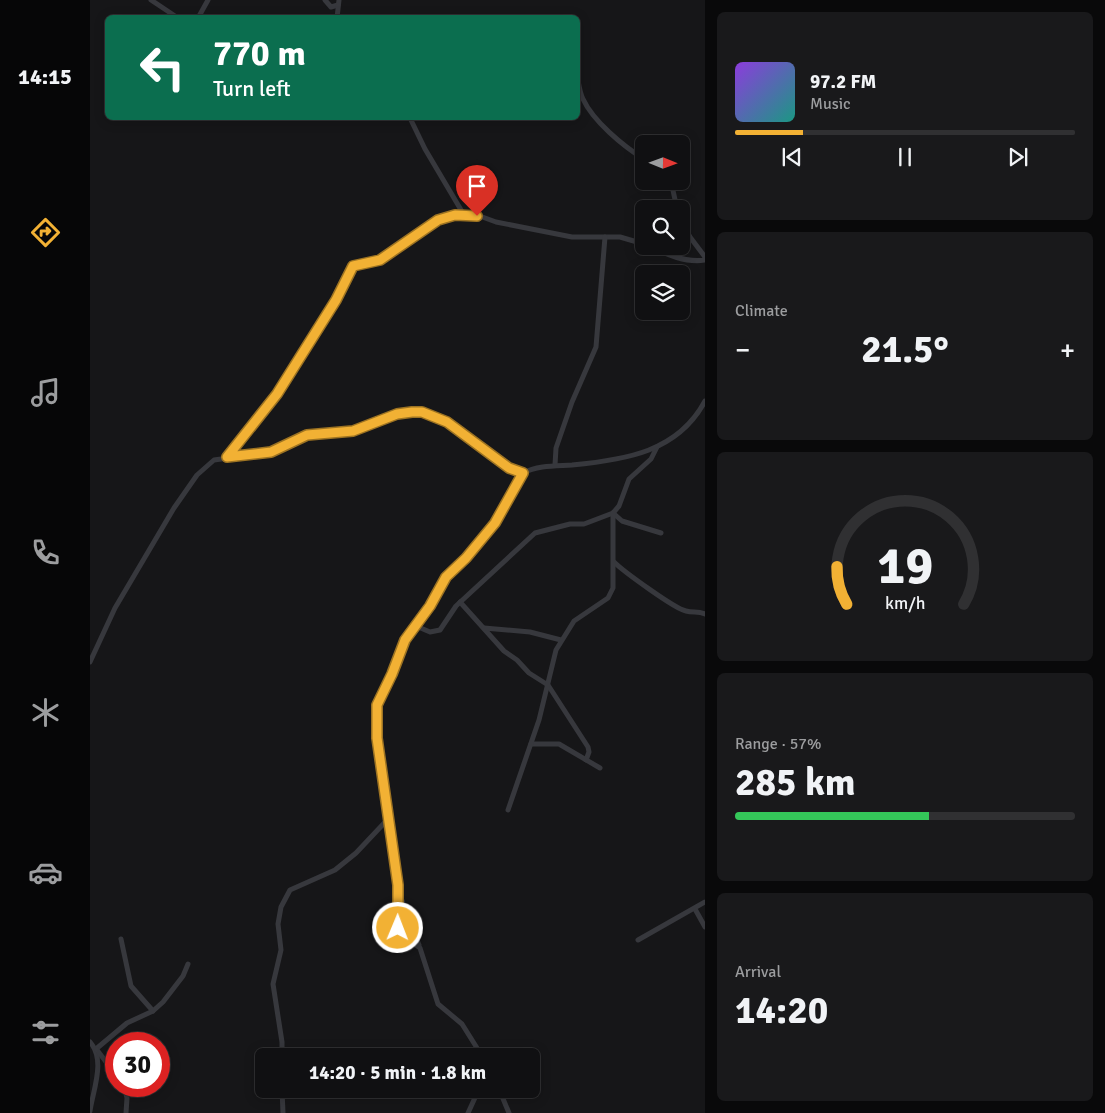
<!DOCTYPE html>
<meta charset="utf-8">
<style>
body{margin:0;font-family:Signika,sans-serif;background:#19191b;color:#f1f3f6;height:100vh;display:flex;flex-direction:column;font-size:19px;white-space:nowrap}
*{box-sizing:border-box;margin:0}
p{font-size:16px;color:#9c9d9f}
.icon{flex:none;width:28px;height:28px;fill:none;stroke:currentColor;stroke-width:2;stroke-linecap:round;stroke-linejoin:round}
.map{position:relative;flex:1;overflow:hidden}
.panel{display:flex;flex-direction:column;gap:12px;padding:12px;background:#09090a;width:400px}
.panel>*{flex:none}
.top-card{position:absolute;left:15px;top:15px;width:475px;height:105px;border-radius:8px;box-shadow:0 2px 12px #0003,0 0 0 1px #303032;background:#0b6e4f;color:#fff;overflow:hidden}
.needle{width:32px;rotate:91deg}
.tools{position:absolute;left:545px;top:135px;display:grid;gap:10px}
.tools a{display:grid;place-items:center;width:55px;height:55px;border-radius:8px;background:#101012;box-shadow:0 2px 12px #0003,0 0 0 1px #303032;font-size:25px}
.speed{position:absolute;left:15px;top:1032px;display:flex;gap:10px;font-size:25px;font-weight:700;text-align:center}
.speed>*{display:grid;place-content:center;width:65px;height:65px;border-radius:50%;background:#101012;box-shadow:0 2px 12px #0003,0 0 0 1px #303032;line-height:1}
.speed .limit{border:8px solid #d22;background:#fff;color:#111}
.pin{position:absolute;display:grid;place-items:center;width:42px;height:42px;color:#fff;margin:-51px -21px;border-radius:50% 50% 50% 0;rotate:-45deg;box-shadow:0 0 5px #0007}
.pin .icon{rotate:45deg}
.me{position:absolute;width:55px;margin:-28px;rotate:1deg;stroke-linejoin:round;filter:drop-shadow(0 0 4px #0008)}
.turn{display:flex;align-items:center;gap:18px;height:105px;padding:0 25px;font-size:22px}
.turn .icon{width:65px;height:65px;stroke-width:2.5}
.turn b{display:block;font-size:35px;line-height:42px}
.big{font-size:38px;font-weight:800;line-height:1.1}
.panel .widget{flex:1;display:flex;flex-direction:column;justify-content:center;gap:8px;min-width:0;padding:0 18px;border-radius:8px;background:#19191b}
.panel .dial{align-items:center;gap:0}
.dial svg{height:130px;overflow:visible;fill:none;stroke:#303032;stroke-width:7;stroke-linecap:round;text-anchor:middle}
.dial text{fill:#f1f3f6;stroke:none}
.song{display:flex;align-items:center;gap:15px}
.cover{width:60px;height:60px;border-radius:8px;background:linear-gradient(135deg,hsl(270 70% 55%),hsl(170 70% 35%))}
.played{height:5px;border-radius:2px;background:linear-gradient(90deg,#f2b134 20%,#303032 20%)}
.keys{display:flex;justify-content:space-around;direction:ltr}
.heat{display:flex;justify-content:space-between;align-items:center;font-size:28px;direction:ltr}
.charge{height:8px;border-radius:4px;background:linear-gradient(90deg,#34c759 57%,#303032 0)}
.trip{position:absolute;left:165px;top:1048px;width:285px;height:50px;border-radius:8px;background:#101012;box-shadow:0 2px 12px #0003,0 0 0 1px #303032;font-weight:800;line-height:50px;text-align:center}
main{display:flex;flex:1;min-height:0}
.tabs{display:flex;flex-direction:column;width:90px;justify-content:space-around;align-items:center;background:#060607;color:#9c9d9f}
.tabs .icon{width:35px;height:35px}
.tabs .current{color:#f2b134}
.tabs b{font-size:22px;color:#f1f3f6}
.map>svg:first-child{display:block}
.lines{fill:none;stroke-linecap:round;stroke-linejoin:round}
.minor{stroke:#37383d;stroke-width:5}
.route-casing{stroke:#9d7322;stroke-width:12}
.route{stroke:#f2b134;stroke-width:9}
</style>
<main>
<nav class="tabs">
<b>14:15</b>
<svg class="icon current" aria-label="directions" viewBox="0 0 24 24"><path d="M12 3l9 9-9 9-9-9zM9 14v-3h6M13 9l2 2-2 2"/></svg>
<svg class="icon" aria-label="music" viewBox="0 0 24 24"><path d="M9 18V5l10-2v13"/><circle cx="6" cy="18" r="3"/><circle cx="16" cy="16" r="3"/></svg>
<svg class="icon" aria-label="phone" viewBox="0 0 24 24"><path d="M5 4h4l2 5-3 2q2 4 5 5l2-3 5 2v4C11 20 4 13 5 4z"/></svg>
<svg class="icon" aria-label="climate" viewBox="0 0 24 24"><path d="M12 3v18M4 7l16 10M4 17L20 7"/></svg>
<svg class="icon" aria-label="car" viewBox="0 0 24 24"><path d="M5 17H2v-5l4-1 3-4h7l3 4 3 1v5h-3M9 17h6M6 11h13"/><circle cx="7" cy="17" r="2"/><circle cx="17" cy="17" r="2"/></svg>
<svg class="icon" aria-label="filters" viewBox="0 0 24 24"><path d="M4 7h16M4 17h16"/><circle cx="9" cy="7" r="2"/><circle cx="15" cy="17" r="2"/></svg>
</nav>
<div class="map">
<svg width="615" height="1113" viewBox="0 0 615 1113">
<rect width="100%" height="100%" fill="#161618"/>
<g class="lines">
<g class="minor">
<polyline points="61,0 88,18"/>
<polyline points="235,0 241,7 248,5"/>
<polyline points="108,18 118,0"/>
<polyline points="247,18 249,0"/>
<path d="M488,80C489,86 490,93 493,99C503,121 533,146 554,159"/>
<polyline points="320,118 335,149 374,215"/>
<polyline points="581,181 587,209"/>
<polyline points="591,219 600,237 615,257"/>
<path d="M560,246C577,255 596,263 615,260"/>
<polyline points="137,457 187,394 246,300 263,266 290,260 348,220 365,215 387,215 406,222 482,237 530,237 554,244"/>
<polyline points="465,465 466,448 482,402 506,347 515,237"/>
<polyline points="523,513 532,521 571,533"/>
<path d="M524,562C533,571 585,609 596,611C603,613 608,611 615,614"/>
<polyline points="370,602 414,651 427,660 439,673 458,685 498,747 499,752 496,760"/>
<polyline points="326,626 340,632 350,630 366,606 445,533 480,524 494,524 523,513 529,506 539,479 561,459 567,447"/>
<polyline points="394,628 440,632 471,640"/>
<polyline points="0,662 25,608 84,508 107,475 124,460 181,452 217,435 263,431 307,413 322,412 332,412 357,422 419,468 433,473"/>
<polyline points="441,744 469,744 510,768"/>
<polyline points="418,810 449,720 466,650 484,621 518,598 523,588 523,513"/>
<polyline points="311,898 329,945"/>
<polyline points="605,909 615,927"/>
<polyline points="31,939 41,986 63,1011"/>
<polyline points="548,940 615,902"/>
<path d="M0,1042C16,1060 3,1090 0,1111"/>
<polyline points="6,1049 37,1023 63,1011 73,1002 93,976 98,964"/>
<polyline points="7,1050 26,1075"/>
<polyline points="192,1056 192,1042 183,984 191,950 188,924 191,907 200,890 245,870 266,853 298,819"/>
<path d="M392,1056L372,1024L348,1004L330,948L309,933L308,885L287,738V705L302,674L315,640L340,606L356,577L376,558L405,523L433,473C448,465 466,466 482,465C535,460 588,452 615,401"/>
<polyline points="34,1086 37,1098 36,1113"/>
<polyline points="192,1089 193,1113"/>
<polyline points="409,1089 419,1113"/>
<polyline points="378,1113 389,1089"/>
</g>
</g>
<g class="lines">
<defs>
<polyline id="route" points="308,928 308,885 287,738 287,705 302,674 315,640 340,606 356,577 376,558 405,523 433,473 419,468 357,422 332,412 322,412 307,414 263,431 217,435 181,452 137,457 187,394 246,300 263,266 290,260 348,220 365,215 387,216"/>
</defs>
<use href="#route" class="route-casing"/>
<use href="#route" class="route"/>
</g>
</svg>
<div class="tools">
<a><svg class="needle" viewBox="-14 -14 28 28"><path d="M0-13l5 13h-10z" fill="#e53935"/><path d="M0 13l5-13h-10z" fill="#9c9d9f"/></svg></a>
<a><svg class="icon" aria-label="search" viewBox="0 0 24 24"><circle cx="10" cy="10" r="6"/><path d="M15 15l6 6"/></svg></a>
<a><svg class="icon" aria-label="layers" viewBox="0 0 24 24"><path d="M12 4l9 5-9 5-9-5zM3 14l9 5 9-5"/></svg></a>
</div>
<div class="speed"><div class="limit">30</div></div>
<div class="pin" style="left:387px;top:216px;background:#d93025"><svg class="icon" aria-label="arrive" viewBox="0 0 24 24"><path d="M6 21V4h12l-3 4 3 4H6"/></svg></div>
<svg class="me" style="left:308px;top:928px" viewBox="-20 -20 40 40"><circle r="17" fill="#f2b134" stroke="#fff" stroke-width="3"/><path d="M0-11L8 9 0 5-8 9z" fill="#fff"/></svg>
<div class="trip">14:20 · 5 min · 1.8 km</div>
<div class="top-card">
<div class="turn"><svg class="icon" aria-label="left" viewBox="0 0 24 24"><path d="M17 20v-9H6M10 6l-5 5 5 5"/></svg><div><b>770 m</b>Turn left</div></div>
</div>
</div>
<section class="panel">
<div class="widget">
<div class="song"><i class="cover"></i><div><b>97.2 FM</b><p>Music</p></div></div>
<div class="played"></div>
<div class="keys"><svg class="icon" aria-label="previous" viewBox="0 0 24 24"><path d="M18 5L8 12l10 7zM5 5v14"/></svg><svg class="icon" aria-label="pause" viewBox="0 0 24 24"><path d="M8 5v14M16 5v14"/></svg><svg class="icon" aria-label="next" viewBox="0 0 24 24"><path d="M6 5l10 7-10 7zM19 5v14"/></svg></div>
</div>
<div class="widget"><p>Climate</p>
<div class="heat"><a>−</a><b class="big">21.5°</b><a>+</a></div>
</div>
<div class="widget dial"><svg viewBox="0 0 100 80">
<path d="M14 69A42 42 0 1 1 86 69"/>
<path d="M14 69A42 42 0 0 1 8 46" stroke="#f2b134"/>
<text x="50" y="56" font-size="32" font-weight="700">19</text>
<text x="50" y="72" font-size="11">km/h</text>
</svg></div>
<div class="widget"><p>Range · 57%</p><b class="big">285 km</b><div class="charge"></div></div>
<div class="widget"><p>Arrival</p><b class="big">14:20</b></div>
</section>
</main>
